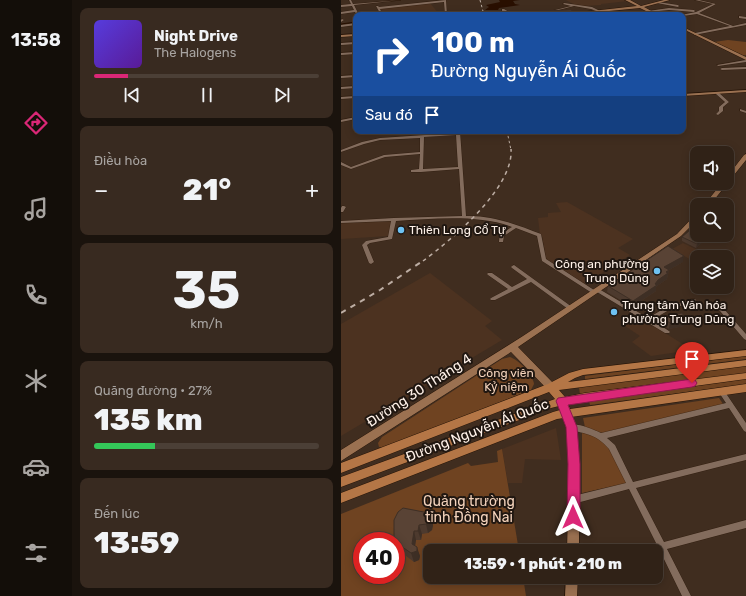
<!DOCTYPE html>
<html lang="vi">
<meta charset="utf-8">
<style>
body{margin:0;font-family:Rubik,sans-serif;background:#382a20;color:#f1f3f6;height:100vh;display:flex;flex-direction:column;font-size:15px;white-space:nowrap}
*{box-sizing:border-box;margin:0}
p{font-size:13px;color:#a8a4a1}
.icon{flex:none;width:22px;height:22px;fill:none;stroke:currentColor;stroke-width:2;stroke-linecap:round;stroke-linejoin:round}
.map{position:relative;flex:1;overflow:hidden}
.drawer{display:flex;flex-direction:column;gap:8px;padding:8px;background:#1a130d;width:269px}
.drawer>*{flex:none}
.banner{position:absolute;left:12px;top:12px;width:333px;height:122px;border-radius:8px;box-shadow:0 2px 10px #0003,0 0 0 1px #4b3f36;background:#1a4fa0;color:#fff;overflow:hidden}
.tools{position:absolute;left:349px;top:146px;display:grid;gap:8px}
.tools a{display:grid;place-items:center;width:44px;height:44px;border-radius:8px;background:#302217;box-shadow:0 2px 10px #0003,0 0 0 1px #4b3f36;font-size:20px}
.speed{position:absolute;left:12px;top:532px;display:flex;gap:8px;font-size:20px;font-weight:700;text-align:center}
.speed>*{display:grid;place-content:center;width:52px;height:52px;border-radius:50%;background:#302217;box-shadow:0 2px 10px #0003,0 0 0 1px #4b3f36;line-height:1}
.speed .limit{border:6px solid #d22;background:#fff;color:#111}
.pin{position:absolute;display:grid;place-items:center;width:34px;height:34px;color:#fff;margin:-41px -17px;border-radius:50% 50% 50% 0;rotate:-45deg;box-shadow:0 0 4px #0007}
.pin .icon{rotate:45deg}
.me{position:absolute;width:44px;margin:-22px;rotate:0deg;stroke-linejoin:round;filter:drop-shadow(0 0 3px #0008)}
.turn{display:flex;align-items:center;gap:14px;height:84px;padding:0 12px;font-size:18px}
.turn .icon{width:52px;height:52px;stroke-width:2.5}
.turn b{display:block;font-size:28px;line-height:34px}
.then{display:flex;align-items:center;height:38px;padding:0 12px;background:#0003;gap:8px;font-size:15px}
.big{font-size:30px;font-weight:800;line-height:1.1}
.drawer .card{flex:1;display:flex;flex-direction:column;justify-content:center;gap:6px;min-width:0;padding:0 14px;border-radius:8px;background:#382a20}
.drawer .dial{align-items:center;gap:0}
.dial b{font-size:52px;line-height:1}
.song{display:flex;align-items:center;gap:12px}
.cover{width:48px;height:48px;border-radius:6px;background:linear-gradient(135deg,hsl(250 70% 55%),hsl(270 70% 35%))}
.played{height:4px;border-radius:2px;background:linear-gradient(90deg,#db2777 15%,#4b3f36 15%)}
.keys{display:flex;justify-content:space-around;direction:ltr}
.heat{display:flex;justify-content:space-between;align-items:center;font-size:22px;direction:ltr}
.charge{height:6px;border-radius:3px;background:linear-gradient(90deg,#34c759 27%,#4b3f36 0)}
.trip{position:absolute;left:82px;top:544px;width:240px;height:40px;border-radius:8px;background:#302217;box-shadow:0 2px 10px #0003,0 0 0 1px #4b3f36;font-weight:800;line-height:40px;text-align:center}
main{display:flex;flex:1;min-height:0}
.menu{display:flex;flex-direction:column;width:72px;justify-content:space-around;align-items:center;background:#130e09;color:#a8a4a1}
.menu .icon{width:28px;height:28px}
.menu .current{color:#db2777}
.menu b{font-size:18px;color:#f1f3f6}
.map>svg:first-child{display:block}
.built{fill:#4c3220}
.green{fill:#6f4321;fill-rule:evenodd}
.water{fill:#290f00}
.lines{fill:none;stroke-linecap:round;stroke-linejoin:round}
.stream{stroke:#290f00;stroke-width:1}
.street-casing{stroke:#261407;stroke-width:0.5}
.secondary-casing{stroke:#261407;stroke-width:1}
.primary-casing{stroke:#261407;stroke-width:1}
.street{fill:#836c5d;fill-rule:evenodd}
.secondary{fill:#9b7151;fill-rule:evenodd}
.primary{fill:#b47646;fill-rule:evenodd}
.rail-far2{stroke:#bcada3;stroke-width:1;stroke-dasharray:2.5 2.5;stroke-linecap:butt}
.rail-far1{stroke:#bcada3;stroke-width:1.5;stroke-dasharray:4 4;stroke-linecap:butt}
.rail{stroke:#bcada3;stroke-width:2;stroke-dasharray:5.5 5.5;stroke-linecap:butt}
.wall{fill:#4d3a2e}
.shaded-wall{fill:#3e2f25}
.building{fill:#594335;stroke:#3e2f25}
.route{fill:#db2777;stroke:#8e194d}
.poi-dot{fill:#6ec2f3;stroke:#201711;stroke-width:1.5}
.labels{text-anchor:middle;stroke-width:4;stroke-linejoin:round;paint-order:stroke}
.poi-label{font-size:12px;fill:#fff2e9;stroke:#201711;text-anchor:start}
.park-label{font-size:12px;fill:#f5d4bd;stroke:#201711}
.near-street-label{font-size:14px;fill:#fff2e9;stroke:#201711}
.near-park-label{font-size:14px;fill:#f5d4bd;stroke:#201711}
</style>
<main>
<nav class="menu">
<b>13:58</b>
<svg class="icon current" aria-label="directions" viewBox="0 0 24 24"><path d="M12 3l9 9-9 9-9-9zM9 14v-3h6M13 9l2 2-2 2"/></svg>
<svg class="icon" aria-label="music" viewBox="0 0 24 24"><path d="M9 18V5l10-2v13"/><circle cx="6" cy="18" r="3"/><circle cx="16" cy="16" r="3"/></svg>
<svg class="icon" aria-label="phone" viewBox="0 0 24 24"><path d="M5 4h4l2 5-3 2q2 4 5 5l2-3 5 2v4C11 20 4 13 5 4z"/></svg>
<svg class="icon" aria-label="climate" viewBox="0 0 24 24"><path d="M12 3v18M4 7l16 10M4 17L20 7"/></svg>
<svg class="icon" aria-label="car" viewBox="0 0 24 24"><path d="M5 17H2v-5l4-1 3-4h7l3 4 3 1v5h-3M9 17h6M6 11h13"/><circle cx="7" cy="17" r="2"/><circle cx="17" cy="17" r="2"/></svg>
<svg class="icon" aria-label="filters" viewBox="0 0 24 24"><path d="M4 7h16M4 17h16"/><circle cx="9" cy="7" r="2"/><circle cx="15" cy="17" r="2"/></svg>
</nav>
<section class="drawer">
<div class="card">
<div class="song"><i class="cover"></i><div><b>Night Drive</b><p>The Halogens</p></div></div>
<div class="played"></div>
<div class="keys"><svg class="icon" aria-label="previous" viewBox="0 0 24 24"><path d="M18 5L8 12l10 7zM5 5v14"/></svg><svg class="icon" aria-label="pause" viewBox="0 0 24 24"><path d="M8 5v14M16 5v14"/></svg><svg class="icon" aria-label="next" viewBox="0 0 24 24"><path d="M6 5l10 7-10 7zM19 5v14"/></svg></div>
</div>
<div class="card"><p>Điều hòa</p>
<div class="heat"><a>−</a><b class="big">21°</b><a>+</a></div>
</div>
<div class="card dial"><b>35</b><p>km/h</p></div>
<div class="card"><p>Quãng đường · 27%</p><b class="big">135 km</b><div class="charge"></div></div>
<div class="card"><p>Đến lúc</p><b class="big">13:59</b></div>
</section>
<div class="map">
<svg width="405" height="596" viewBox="0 0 405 596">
<rect width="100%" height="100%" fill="#402d1f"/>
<g class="built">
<polygon points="225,0 284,0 287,1 260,4 260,5 243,6 234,5"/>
<polygon points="89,3 98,14 42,15 38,8"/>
<polygon points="226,202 292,239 277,248 289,255 244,284 205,259 201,236 199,234 197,218 207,217 207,213 220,212 215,203"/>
<polygon points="51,221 47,236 0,239 0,223"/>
<polygon points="342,243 371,257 356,257 356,260 352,261 331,249"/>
<polygon points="89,273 151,321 144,326 161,340 0,436 0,324"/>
<polygon points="297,317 311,327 313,326 351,350 310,356 291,342 299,336 284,326"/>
<polygon points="215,428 220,460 184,459 181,483 167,483 161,449"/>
</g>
<g class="green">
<polygon points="387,40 405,42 405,55 401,56 373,42"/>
<polygon points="405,356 405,359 244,379 244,376"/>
<path d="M169,357C178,360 192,375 193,384L190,390L44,447H38L37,443L41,437L161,359Z"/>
<polygon points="405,366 405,373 239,395 238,387"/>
<polygon points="405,379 405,384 249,405 248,401"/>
<polygon points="378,398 382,404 261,433 244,427 242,418"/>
<polygon points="244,432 265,442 286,483 241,493 241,433"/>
<path d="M161,449L178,551H89V577H182L185,596H0V514L127,463L130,466L157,462L156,451ZM21,541H55V575H21Z"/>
</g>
<polygon class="water" points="158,0 179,0 172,1 174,4 179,5 158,8 157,10 144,10 148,7 145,5 159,2"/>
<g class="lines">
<polyline class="stream" points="0,24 15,22"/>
<defs>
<g id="street">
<polygon points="8,0 10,0 12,4 60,0 13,5 18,15 16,15 14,12 0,14 0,12 13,10 11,6 0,7 0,5 10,4"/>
<polygon points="105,0 106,15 104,15 103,2 39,9 42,15 40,15 35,6 37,6 38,7"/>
<polygon points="354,0 358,0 375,4 358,13 392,26 405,23 405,25 353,35 354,33 389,26 356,14 342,16 340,15 355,12 372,4"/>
<polygon points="317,2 337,5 338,6 337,7 316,3"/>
<polygon points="223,3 251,7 259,11 258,12 250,9 233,6 198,15 194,15 230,6 222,4"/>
<polygon points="328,8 353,10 354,11 353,12 328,10 308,12 307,11"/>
<polygon points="161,9 163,9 173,15 170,15 161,11"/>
<polygon points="398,16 405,17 405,19 398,18"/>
<polygon points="1,19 3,20 0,22 0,20"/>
<polygon points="15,23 15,25 0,27 0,25"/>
<polygon points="15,42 15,44 0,45 0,43"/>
<polygon points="15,52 15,54 0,55 0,53"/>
<polygon points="405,60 405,62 377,66 376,65"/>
<polygon points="405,67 405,69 381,70 379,69 381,68"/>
<polygon points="15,75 15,77 0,78 0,76"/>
<polygon points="15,86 15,88 0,89 0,87"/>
<polygon points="375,92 377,92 388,102 382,107 382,111 377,115 375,114 378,111 378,107 384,102 375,94"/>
<polygon points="15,96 15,98 0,99 0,97"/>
<polygon points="399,109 405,111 405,113 399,111"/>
<polygon points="15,117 15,119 0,122 0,120"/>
<path d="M115,131H119L125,216C152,215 176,225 200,234L205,259L253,290L256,288L258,289L307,318L324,308L350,299H354L355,300L354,301L328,310L311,320L328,331L329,332L328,333H324L256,292L253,294L251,293L201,261L196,236L175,228L163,236L162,242H158V241L159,234L171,227C137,214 91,219 55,221L51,239L29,243L26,245L33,262L30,264L28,263L21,245L25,241L47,237L50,221L0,223V221L53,218L121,216L118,169L80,172H70V170L78,169L79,154L44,157L10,169L0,165V162L10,167L43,155L79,152V138L39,140L23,144L0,152V150L21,142L39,138L115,133ZM115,135L117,167L82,169L83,137Z"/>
<polygon points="1,206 3,206 5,207 2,212 0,212 0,208"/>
<polygon points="173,265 231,307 232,308 231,309 227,309 190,282 154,300 150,300 149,299 150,298 167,289 147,275 146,274 147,273 151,273 171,287 186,279 171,268 170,267 171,266"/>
<polygon points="381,308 383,309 405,334 405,340 403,339 379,311 378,310 379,309"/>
<path d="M380,388L382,389L405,423V432L403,431L388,408L266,438L274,445L292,482L405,454V460L295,488L323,542L405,520V528L326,549L350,596H341L319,551L315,552L298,551L299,548L315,543L288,489L232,504L229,502L228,500L229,498L232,496L285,483L268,449C254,433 246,435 228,429L227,427L228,425C238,423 251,429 260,433L385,403L377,391L378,389Z"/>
</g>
<g id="secondary">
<polygon points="284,0 289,0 300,6 323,0 329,0 303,7 318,15 313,15 299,8 227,15 214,15 296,6"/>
<polygon points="342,27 405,57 405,60 342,29"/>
<polygon points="15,34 15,36 0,37 0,35"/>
<polygon points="405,90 405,92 342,96 342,94"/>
<polygon points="405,154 405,160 369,205 363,205 381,183 386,183 386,177 403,155"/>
<polygon points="356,214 356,220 340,236 177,347 213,384 215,387 213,390 210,391 207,390 170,352 0,461 0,450 182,336 336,234 354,215"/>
<polygon points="225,409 228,410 235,427 238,465 238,551 226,551 228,465 225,427 220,413 222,410"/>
<polygon points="225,577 237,577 236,596 224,596"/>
</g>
<polygon id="primary" points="405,350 405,356 242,375 234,378 227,382 405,360 405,366 218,390 224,397 244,393 405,373 405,379 244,401 227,404 229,409 405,384 405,392 216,419 0,503 0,493 212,412 219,410 218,406 210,408 0,487 0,477 214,399 208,392 0,473 0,463 207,384 228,373 242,369"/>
</defs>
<use href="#street" class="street-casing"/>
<use href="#secondary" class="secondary-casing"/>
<use href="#primary" class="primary-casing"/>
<use href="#street" class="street"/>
<use href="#secondary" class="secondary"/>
<use href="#primary" class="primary"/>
<g class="rail-far2">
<polyline points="139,0 143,15"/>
<polyline points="166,131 170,150"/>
</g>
<path class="rail-far1" d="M82,261C110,240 173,188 170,149"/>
<polyline class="rail" points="0,313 39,290 83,260"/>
</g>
<g class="wall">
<polygon points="341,237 365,239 355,248 341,241"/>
<polygon points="342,262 328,270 326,279 316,286 315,287 315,291 291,307 266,292 267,286"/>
<polygon points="320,317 343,326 328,329 319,323"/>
<polygon points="89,516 92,525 91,530 87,533 81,534 80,540 75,540 74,546 79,556 78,560 73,562 60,552 56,545 55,541 54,541 53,536"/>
</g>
<g class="shaded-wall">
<polygon points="365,236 365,239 355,248 356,244"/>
<polygon points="343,256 342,262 328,270 326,279 316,286 315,287 315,291 291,307 292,301 314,284 323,267"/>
<polygon points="345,320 343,326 328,329 329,323"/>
<polygon points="89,516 92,525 91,530 87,533 85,524"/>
<polygon points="78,525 81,534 80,540 77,531"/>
<polygon points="73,531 75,540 73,552 76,547 79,556 78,560 73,562 70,553 71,544"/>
</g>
<g class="building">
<polygon points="230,10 237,15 200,15 198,11"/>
<polygon points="356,224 356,235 364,235 365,236 356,244 341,237"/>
<polygon points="327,246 343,256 323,267 328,270 325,272 327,273 317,280 314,284 316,285 292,301 267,286"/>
<polygon points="341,313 345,320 329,323 320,317"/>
<polygon points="62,508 88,513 89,516 88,521 85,524 78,525 77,531 73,531 71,544 76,547 76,551 70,553 57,544 53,536 53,520 57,512"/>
</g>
<polygon class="route" points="351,379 354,380 356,383 354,386 351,387 227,405 236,427 239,464 239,517 237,522 232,523 228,522 226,517 227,464 225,427 215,401 217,398"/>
<g class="poi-dot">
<circle cx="60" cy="230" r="4"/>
<circle cx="316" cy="271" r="4"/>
<circle cx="273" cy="312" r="4"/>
</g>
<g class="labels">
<g class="poi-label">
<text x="68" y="234">Thiên Long Cổ Tự</text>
<text x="308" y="268" text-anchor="end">Công an phường<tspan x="308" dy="14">Trung Dũng</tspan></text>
<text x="281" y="309">Trung tâm Văn hóa<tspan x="281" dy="14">phường Trung Dũng</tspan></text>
</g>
<g class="park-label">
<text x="165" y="377">Công viên<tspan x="165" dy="14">Kỷ niệm</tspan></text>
</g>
<g class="near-street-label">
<text transform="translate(78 390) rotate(-33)" y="5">Đường 30 Tháng 4</text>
<text transform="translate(136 430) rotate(-21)" y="5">Đường Nguyễn Ái Quốc</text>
</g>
<g class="near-park-label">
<text x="128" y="506">Quảng trường<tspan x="128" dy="16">tỉnh Đồng Nai</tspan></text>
</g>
</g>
</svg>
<div class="tools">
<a><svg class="icon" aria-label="sound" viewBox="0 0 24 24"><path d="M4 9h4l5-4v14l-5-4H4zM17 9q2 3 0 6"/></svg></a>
<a><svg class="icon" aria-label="search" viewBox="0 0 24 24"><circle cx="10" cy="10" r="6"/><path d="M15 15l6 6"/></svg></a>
<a><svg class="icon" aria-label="layers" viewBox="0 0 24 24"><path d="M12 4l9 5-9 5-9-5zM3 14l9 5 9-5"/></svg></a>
</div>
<div class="speed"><div class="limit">40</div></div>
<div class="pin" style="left:351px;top:383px;background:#d93025"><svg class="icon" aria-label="arrive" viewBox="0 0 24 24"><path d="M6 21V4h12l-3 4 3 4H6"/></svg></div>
<svg class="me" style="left:232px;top:517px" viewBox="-20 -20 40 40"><path d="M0-17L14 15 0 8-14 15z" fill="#db2777" stroke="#fff" stroke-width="4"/></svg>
<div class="trip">13:59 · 1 phút · 210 m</div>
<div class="banner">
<div class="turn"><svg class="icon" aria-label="right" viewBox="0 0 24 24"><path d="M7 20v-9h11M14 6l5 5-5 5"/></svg><div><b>100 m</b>Đường Nguyễn Ái Quốc</div></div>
<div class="then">Sau đó<svg class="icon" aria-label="arrive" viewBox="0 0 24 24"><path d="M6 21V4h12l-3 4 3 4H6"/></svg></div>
</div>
</div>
</main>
